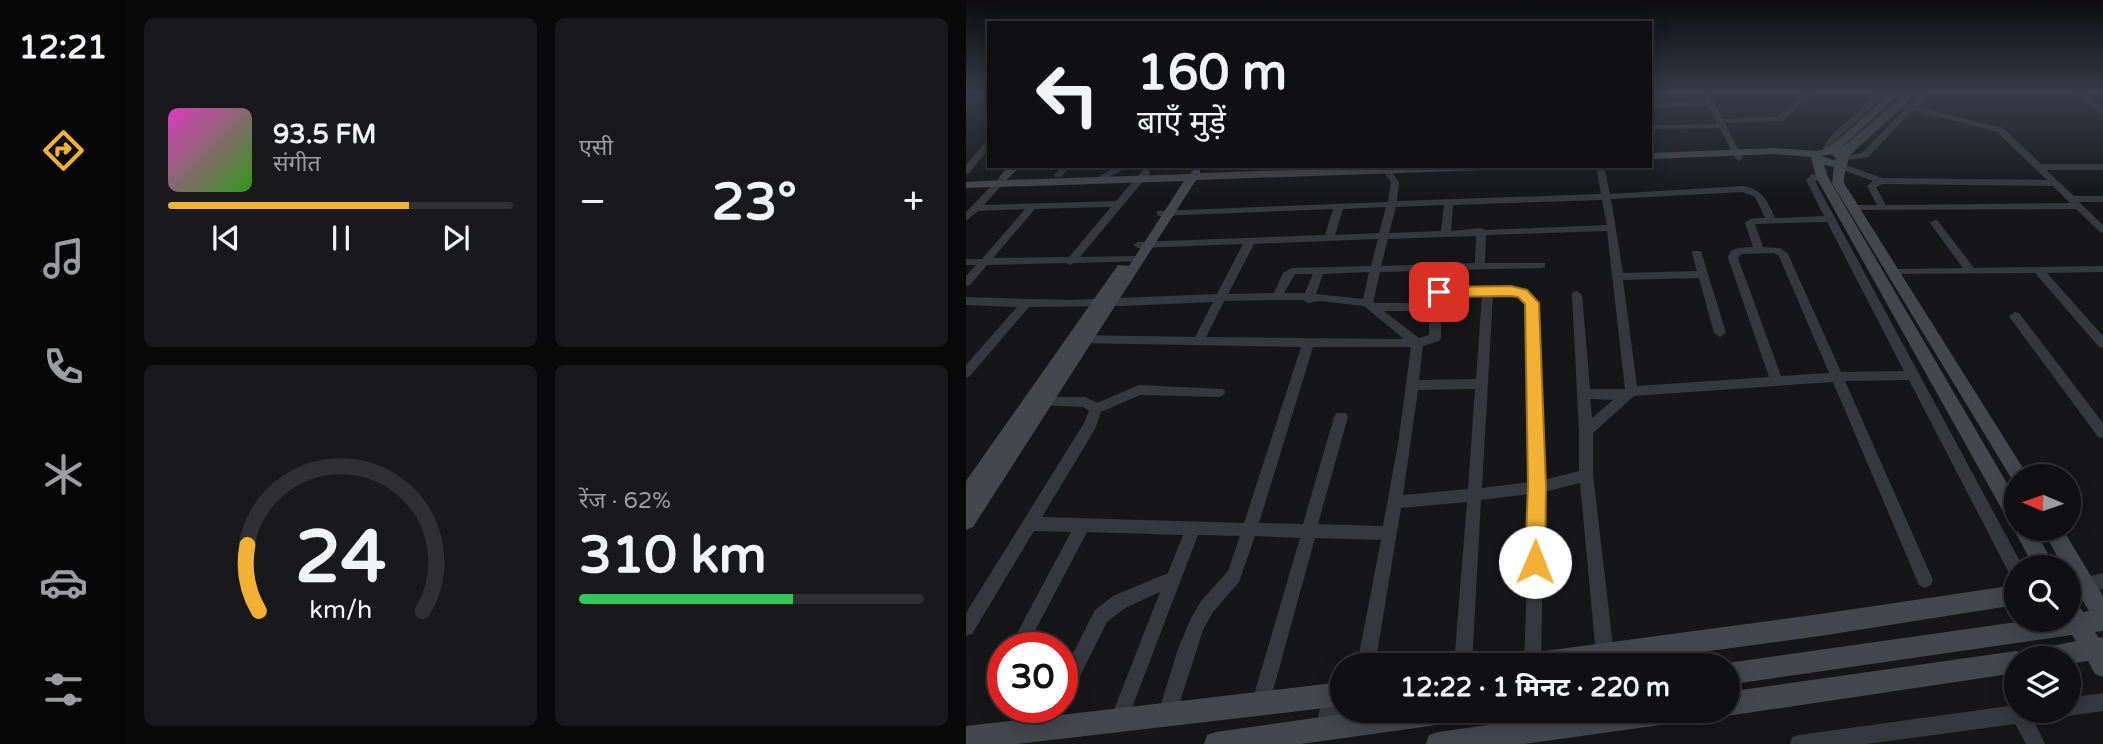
<!DOCTYPE html>
<html lang="hi">
<meta charset="utf-8">
<style>
body{margin:0;font-family:"Varela Round","Noto Sans Devanagari",sans-serif;background:#19191b;color:#f1f3f6;height:100vh;display:flex;flex-direction:column;font-size:26px;white-space:nowrap}
*{box-sizing:border-box;margin:0}
p{font-size:23px;color:#9c9d9f}
.icon{flex:none;width:38px;height:38px;fill:none;stroke:currentColor;stroke-width:2;stroke-linecap:round;stroke-linejoin:round}
.map{position:relative;flex:1;overflow:hidden}
.side{display:flex;flex-direction:column;gap:18px;padding:18px;background:#09090a;width:840px}
.side>*{flex:none}
.banner{position:absolute;left:21px;top:21px;width:665px;height:147px;border-radius:0px;box-shadow:0 4px 18px #0003,0 0 0 2px #303032;background:#101012;color:#f1f3f6;overflow:hidden}
.needle{width:46px;rotate:272deg}
.buttons{position:absolute;left:1038px;top:464px;display:grid;gap:14px}
.buttons a{display:grid;place-items:center;width:77px;height:77px;border-radius:50%;background:#101012;box-shadow:0 4px 18px #0003,0 0 0 2px #303032;font-size:35px}
.speed{position:absolute;left:21px;top:632px;display:flex;gap:14px;font-size:35px;font-weight:700;text-align:center}
.speed>*{display:grid;place-content:center;width:91px;height:91px;border-radius:50%;background:#101012;box-shadow:0 4px 18px #0003,0 0 0 2px #303032;line-height:1}
.speed .limit{border:10px solid #d22;background:#fff;color:#111}
.pin{position:absolute;display:grid;place-items:center;width:60px;height:60px;color:#fff;margin:-30px;border-radius:14px;box-shadow:0 4px 10px #0006}
.me{position:absolute;width:77px;margin:-38px;rotate:1deg;stroke-linejoin:round;filter:drop-shadow(0 0 5px #0008)}
.turn{display:flex;align-items:center;gap:24px;height:147px;padding:0 35px;font-size:32px}
.turn .icon{width:91px;height:91px;stroke-width:2.5}
.turn b{display:block;font-size:49px;line-height:60px}
.big{font-size:52px;font-weight:700;line-height:1.1}
.side .widget{flex:1;display:flex;flex-direction:column;justify-content:center;gap:10px;min-width:0;padding:0 24px;border-radius:10px;background:#19191b}
.side .dial{align-items:center;gap:0}
.dial svg{height:182px;overflow:visible;fill:none;stroke:#303032;stroke-width:7;stroke-linecap:round;text-anchor:middle}
.dial text{fill:#f1f3f6;stroke:none}
.song{display:flex;align-items:center;gap:21px}
.cover{width:84px;height:84px;border-radius:10px;background:linear-gradient(135deg,hsl(310 70% 55%),hsl(110 70% 35%))}
.played{height:7px;border-radius:4px;background:linear-gradient(90deg,#f2b134 70%,#303032 70%)}
.keys{display:flex;justify-content:space-around;direction:ltr}
.heat{display:flex;justify-content:space-between;align-items:center;font-size:38px;direction:ltr}
.charge{height:10px;border-radius:5px;background:linear-gradient(90deg,#34c759 62%,#303032 0)}
.side .tiles{flex:1;display:grid;gap:18px;grid-template-columns:repeat(2,1fr)}
.trip{position:absolute;left:364px;top:653px;width:410px;height:70px;border-radius:35px;background:#101012;box-shadow:0 4px 18px #0003,0 0 0 2px #303032;font-weight:700;line-height:70px;text-align:center}
main{display:flex;flex:1;min-height:0}
.tab-bar{display:flex;flex-direction:column;width:126px;justify-content:space-around;align-items:center;background:#060607;color:#9c9d9f}
.tab-bar .icon{width:49px;height:49px}
.tab-bar .current{color:#f2b134}
.tab-bar b{font-size:32px;color:#f1f3f6}
.map>svg:first-child{display:block}
.lines{fill:none;stroke-linecap:round;stroke-linejoin:round}
.street{fill:#37383d;fill-rule:evenodd}
.secondary{fill:#45474d;fill-rule:evenodd}
.route{fill:#f2b134;stroke:#9d7322;stroke-width:2}
</style>
<main>
<nav class="tab-bar">
<b>12:21</b>
<svg class="icon current" aria-label="directions" viewBox="0 0 24 24"><path d="M12 3l9 9-9 9-9-9zM9 14v-3h6M13 9l2 2-2 2"/></svg>
<svg class="icon" aria-label="music" viewBox="0 0 24 24"><path d="M9 18V5l10-2v13"/><circle cx="6" cy="18" r="3"/><circle cx="16" cy="16" r="3"/></svg>
<svg class="icon" aria-label="phone" viewBox="0 0 24 24"><path d="M5 4h4l2 5-3 2q2 4 5 5l2-3 5 2v4C11 20 4 13 5 4z"/></svg>
<svg class="icon" aria-label="climate" viewBox="0 0 24 24"><path d="M12 3v18M4 7l16 10M4 17L20 7"/></svg>
<svg class="icon" aria-label="car" viewBox="0 0 24 24"><path d="M5 17H2v-5l4-1 3-4h7l3 4 3 1v5h-3M9 17h6M6 11h13"/><circle cx="7" cy="17" r="2"/><circle cx="17" cy="17" r="2"/></svg>
<svg class="icon" aria-label="filters" viewBox="0 0 24 24"><path d="M4 7h16M4 17h16"/><circle cx="9" cy="7" r="2"/><circle cx="15" cy="17" r="2"/></svg>
</nav>
<section class="side">
<div class="tiles">
<div class="widget">
<div class="song"><i class="cover"></i><div><b>93.5 FM</b><p>संगीत</p></div></div>
<div class="played"></div>
<div class="keys"><svg class="icon" aria-label="previous" viewBox="0 0 24 24"><path d="M18 5L8 12l10 7zM5 5v14"/></svg><svg class="icon" aria-label="pause" viewBox="0 0 24 24"><path d="M8 5v14M16 5v14"/></svg><svg class="icon" aria-label="next" viewBox="0 0 24 24"><path d="M6 5l10 7-10 7zM19 5v14"/></svg></div>
</div>
<div class="widget"><p>एसी</p>
<div class="heat"><a>−</a><b class="big">23°</b><a>+</a></div>
</div>
<div class="widget dial"><svg viewBox="0 0 100 80">
<path d="M14 69A42 42 0 1 1 86 69"/>
<path d="M14 69A42 42 0 0 1 9 40" stroke="#f2b134"/>
<text x="50" y="56" font-size="32" font-weight="700">24</text>
<text x="50" y="72" font-size="11">km/h</text>
</svg></div>
<div class="widget"><p>रेंज · 62%</p><b class="big">310 km</b><div class="charge"></div></div>
</div>
</section>
<div class="map">
<svg width="1137" height="744" viewBox="0 0 1137 744">
<rect width="100%" height="100%" fill="#161618"/>
<g class="lines">
<g class="street">
<polygon points="737,94 744,94 757,119 811,117 841,94 849,94 816,121 759,123 777,158 773,161 769,158 754,128 684,129 684,125 751,124 743,106 684,108 684,104 740,102"/>
<polygon points="912,94 920,94 870,140 863,153 857,153 856,151 864,137"/>
<path d="M954,94H962L951,107L1037,128L1075,164H1137V170H1080L1108,196H1137V202H1113L1137,225V233L1134,232L1110,209L885,210V206L888,205H911L901,186L907,181L871,168V164H877L916,178L1081,180L1031,132L947,110L902,157L875,161V157L896,153L940,108L933,107V103L944,105ZM917,184L1087,186L1104,203L920,205L910,187Z"/>
<polygon points="1119,94 1137,108 1137,114 1111,95"/>
<polygon points="20,141 23,141 23,149 3,173 0,174 0,165"/>
<polygon points="96,166 105,166 95,177 89,177 88,175"/>
<polygon points="152,166 164,166 133,182 126,180"/>
<path d="M630,166H638L644,194L777,186C796,189 802,201 809,218L858,216L840,180L846,174L859,175V179L849,181L1056,565L1057,567H1050V578L1044,575L943,380L879,381L967,580L965,585L959,588L953,585L867,382L668,396L627,433V474L648,655L645,661L639,664L633,661L630,655L614,483L578,492L575,665L558,664L564,494L515,500L506,665H488L501,502L435,508L409,665H391L415,540L349,538L303,705L300,711L294,714L288,711L285,705L334,538L289,536L273,582L247,612L237,630L210,714L207,720L201,723L195,720L192,714L212,649L225,618L235,601L262,571L274,536L232,535L159,726L153,729L147,726L144,720L194,592L159,608L141,622L102,700L97,702L99,707L87,735L80,737L73,735L71,728L80,707H96V675L129,610L147,596L202,573L217,535L121,532L60,648H43L105,532L68,531L6,634L0,636V613L118,423L123,411L117,407L74,405L69,403L68,400L69,397H119L131,403L173,385L257,389L259,392L257,395L253,397L174,395L135,412L129,429L76,517L278,523L335,347L112,343L106,339L112,335L229,337L247,302L157,306L63,307L4,376L0,378V365L51,307L0,305V297L104,300L251,294L277,244L172,248L167,245L172,242L359,235L367,209L194,216L191,215V211L422,202L425,182L416,170L420,167L423,168L433,182L431,201L635,194ZM777,192L789,197L799,218C792,218 784,217 779,223L787,247C777,248 764,246 762,258L803,377L671,386L657,280L733,278L748,333L754,337L760,333L735,251H727L726,253L731,271L657,273L645,199ZM636,200L641,225L519,230L515,228L485,231L487,205ZM478,205L475,231L423,233L430,207ZM420,207L413,233L369,235L377,209ZM861,222L938,371L875,372L822,254L814,248L797,247L789,224ZM641,231L659,389H624L616,295L611,291L607,292L606,295L613,431V471L578,480L570,300L561,290L545,287L469,289L468,292L473,296L516,295L510,379L453,380L457,346L473,341L475,338V307L469,303H409L407,302L414,272L575,268L579,267V263H519L520,235ZM510,236L509,263L415,266L422,239ZM412,239L405,266L326,268L317,273L308,293L262,294L288,244ZM808,253L813,256L863,373L815,376L772,258L775,254ZM403,272L397,299L350,294L357,274ZM329,274H347L339,293H318ZM527,295L554,296L560,304L564,482L516,488ZM305,300H337L342,303L354,301L398,306L438,339L240,337L258,301ZM418,311H463V335L453,338ZM347,347H445L432,444L417,526L352,524L382,417L380,413H370L368,417L337,524L293,523ZM509,389L502,489L437,495L452,390ZM624,399L647,400L626,418Z"/>
<path d="M180,169L184,172L183,174L114,257L174,256L178,257V261L108,263L104,265L100,263L21,265L4,285L0,286V276L10,265H0V259H16L59,209L12,211L0,221V212L36,175L43,177L18,205L150,201L177,170ZM145,207L103,257L27,258L69,209Z"/>
<polygon points="969,220 972,221 1008,268 1137,266 1137,272 1081,273 1137,336 1137,348 1133,347 1069,273 924,274 923,272 924,270 928,269 997,268 964,223"/>
<polygon points="1049,312 1053,313 1137,423 1137,438 1132,437 1045,319 1043,316"/>
<polygon points="1137,573 1137,589 1117,592 1111,589 1109,584 1111,579"/>
<path d="M367,686L373,689C378,701 372,722 367,735L360,737L353,735C348,722 356,701 361,689Z"/>
<polygon points="1137,693 1137,711 1102,716 1096,713 1094,710 1102,710 1102,698"/>
<polygon points="1050,705 1050,710 1091,710 1088,716 1068,721 1079,744 1060,744 1049,724 901,744 824,744 826,737 833,735"/>
</g>
<g class="secondary">
<path d="M923,94H933L873,150L940,94H950L882,157C883,164 877,173 878,183L1062,476H1050V483L1047,481L866,183L868,167L858,165L862,177L1050,499V528H1068L1089,567H1068L1047,528L1049,524L1043,522L850,177L845,157L809,154L684,159V153L809,148L850,151L863,148ZM865,154L871,159L866,160L856,156Z"/>
<polygon points="43,166 55,166 40,180 223,174 230,168 234,169 234,173 444,166 553,166 548,169 230,180 7,527 0,530 0,481 152,265 163,266 218,181 0,188 0,182 38,180 33,177"/>
<polygon points="1076,528 1096,528 1137,596 1137,631 1129,632 1132,637 1137,638 1137,677 1129,674 1122,661 1102,664 1102,658 1064,658 1067,650 1110,641 1106,635 761,685 761,665 755,665 761,663 1065,620 1102,620 1102,598 1109,601 1117,612 1123,611 1102,577 1102,567 1097,567"/>
<polygon points="1050,585 1050,605 854,636 639,665 546,665 549,657 557,654 854,614"/>
<polygon points="1050,651 1058,654 1059,658 1050,658 1050,673 761,716 752,710 761,710 761,692"/>
<polygon points="376,682 376,706 51,744 0,744 0,726"/>
<polygon points="405,710 504,710 501,718 493,722 335,744 238,744 241,735 250,732"/>
<polygon points="627,710 727,710 724,718 716,722 558,744 460,744 463,735 472,732"/>
</g>
</g>
<linearGradient id="sky" x2="0" y2="1"><stop stop-color="#0c0c0d"/><stop offset="0.47" stop-color="#363c48"/><stop offset="1" stop-color="#363c48" stop-opacity="0"/></linearGradient>
<rect width="1137" height="199" fill="url(#sky)"/>
<polygon class="route" points="545,286 561,290 573,303 580,486 579,562 576,569 569,572 562,569 559,562 562,486 559,304 552,297 545,296 473,297 466,292 473,287"/>
</svg>
<div class="buttons">
<a><svg class="needle" viewBox="-14 -14 28 28"><path d="M0-13l5 13h-10z" fill="#e53935"/><path d="M0 13l5-13h-10z" fill="#9c9d9f"/></svg></a>
<a><svg class="icon" aria-label="search" viewBox="0 0 24 24"><circle cx="10" cy="10" r="6"/><path d="M15 15l6 6"/></svg></a>
<a><svg class="icon" aria-label="layers" viewBox="0 0 24 24"><path d="M12 4l9 5-9 5-9-5zM3 14l9 5 9-5"/></svg></a>
</div>
<div class="speed"><div class="limit">30</div></div>
<div class="pin" style="left:473px;top:292px;background:#d93025"><svg class="icon" aria-label="arrive" viewBox="0 0 24 24"><path d="M6 21V4h12l-3 4 3 4H6"/></svg></div>
<svg class="me" style="left:569px;top:562px" viewBox="-20 -20 40 40"><circle r="19" fill="#fff"/><path d="M0-13L10 11 0 6-10 11z" fill="#f2b134"/></svg>
<div class="trip">12:22 · 1 मिनट · 220 m</div>
<div class="banner">
<div class="turn"><svg class="icon" aria-label="left" viewBox="0 0 24 24"><path d="M17 20v-9H6M10 6l-5 5 5 5"/></svg><div><b>160 m</b>बाएँ मुड़ें</div></div>
</div>
</div>
</main>
